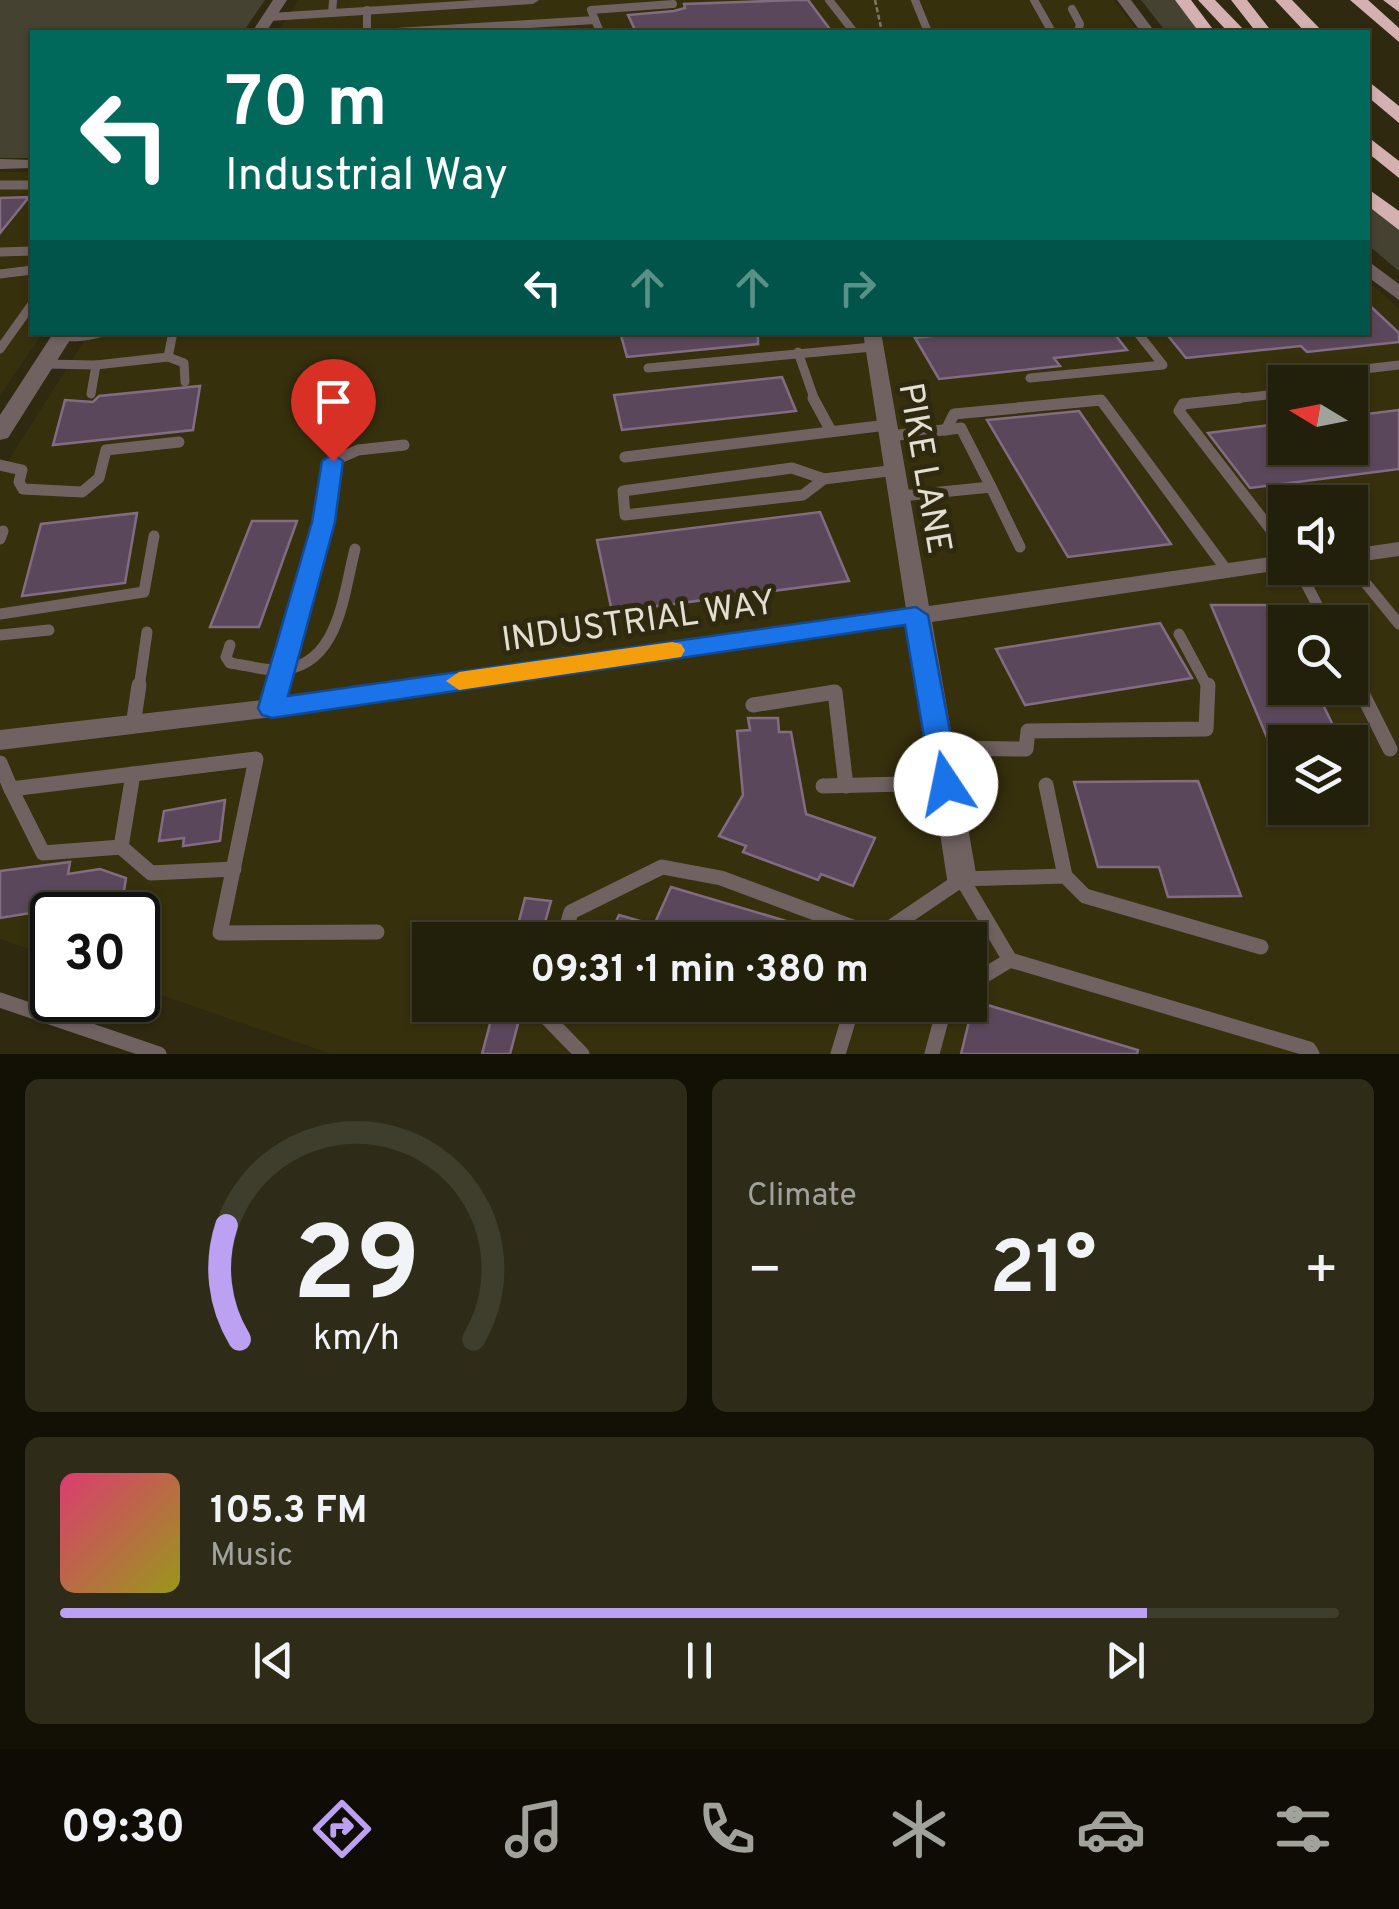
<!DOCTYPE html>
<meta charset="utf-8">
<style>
body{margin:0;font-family:Overpass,sans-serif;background:#2e2c19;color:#f1f3f6;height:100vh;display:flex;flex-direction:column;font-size:38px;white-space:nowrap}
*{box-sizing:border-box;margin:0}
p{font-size:32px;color:#a2a29d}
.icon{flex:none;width:55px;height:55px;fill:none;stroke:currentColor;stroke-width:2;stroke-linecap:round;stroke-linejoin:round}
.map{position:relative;height:1054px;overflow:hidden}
.details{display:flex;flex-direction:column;gap:25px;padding:25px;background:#131106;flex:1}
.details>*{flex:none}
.hud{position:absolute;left:30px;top:30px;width:1340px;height:305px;border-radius:0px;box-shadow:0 2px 8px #0004,0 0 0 2px #3f3d2c;background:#00695c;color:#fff;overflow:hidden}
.needle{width:65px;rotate:280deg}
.tools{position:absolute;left:1268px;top:365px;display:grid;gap:20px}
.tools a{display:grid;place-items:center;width:100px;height:100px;border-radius:0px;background:#221f0b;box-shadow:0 2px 8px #0004,0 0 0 2px #3f3d2c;font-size:50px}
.speed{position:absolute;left:30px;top:892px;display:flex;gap:20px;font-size:50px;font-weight:700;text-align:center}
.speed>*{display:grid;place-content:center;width:130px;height:130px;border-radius:50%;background:#221f0b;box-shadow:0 2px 8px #0004,0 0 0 2px #3f3d2c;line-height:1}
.speed .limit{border:5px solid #111;border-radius:15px;background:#fff;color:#111}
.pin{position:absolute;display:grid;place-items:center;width:85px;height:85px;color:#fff;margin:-102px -42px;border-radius:50% 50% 50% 0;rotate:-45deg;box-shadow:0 0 10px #0007}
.pin .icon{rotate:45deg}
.me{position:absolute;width:110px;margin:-55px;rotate:349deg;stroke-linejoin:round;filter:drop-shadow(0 0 8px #0008)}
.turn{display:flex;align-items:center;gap:35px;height:210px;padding:0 30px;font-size:45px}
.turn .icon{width:130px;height:130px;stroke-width:2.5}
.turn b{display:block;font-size:70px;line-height:85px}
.lanes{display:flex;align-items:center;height:95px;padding:0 30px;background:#0003;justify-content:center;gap:50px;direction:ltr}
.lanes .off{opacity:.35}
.big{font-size:75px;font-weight:700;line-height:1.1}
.details .tile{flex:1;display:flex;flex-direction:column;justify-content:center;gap:15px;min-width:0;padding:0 35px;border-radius:15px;background:#2e2c19}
.details .dial{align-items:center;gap:0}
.dial svg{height:260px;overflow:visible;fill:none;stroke:#3f3d2c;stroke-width:7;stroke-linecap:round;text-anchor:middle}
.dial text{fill:#f1f3f6;stroke:none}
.song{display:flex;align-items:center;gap:30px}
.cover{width:120px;height:120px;border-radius:15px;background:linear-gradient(135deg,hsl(340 70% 55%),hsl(60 70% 35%))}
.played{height:10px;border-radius:5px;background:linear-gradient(90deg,#bca0f2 85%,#3f3d2c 85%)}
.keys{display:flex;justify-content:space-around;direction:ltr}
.heat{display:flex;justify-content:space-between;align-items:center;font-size:55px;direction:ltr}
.details .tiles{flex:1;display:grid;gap:25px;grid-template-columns:1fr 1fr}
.tile:last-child{grid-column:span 2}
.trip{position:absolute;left:412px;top:922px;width:575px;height:100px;border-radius:0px;background:#221f0b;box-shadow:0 2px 8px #0004,0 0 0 2px #3f3d2c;font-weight:700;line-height:100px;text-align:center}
.tab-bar{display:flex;height:160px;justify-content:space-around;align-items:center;background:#0e0c04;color:#a2a29d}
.tab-bar .icon{width:70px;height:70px}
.tab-bar .selected{color:#bca0f2}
.tab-bar b{font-size:45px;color:#f1f3f6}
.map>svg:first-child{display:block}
.built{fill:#36300d;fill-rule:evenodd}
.green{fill:#454232}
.building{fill:#5b475b;stroke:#826c82;stroke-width:2.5}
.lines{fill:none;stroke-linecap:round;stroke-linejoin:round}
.path{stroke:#7d7863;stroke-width:2.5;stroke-dasharray:5 2.5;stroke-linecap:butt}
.service-far3{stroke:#716262;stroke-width:8}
.service-far2{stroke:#716262;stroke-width:9}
.service-far1{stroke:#716262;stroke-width:11}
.service{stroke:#716262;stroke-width:15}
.minor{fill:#716262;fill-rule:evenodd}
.tertiary{fill:#716262;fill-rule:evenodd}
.motorway{fill:#d4b0b1;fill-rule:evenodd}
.route{fill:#1a73e8;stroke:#114b97;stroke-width:2.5}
.slow{fill:#f59e0b}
.labels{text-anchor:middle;stroke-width:10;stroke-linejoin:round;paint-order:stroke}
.street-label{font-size:35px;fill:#e2dfd0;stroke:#2e290f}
</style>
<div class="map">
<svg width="1399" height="1054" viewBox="0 0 1399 1054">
<rect width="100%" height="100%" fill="#2e290f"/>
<g class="built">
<polygon points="298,0 1114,0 1138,32 278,32"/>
<polygon points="0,172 32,172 32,332 43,333 0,395"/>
<path d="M1368,281L1399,309V1054H331L138,987V915H52V957L0,939V474L89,333L1368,332ZM1285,382H1350V448H1285ZM1285,502H1350V568H1285ZM1285,622H1350V688H1285ZM1285,742H1350V808H1285ZM430,940H970V1005H430Z"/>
</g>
<g class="green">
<polygon points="0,0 265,0 243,32 32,32 32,158 0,158"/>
<polygon points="1141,0 1183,0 1207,32 1166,32"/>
<polygon points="1368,196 1399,223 1399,271 1368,245"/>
</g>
<g class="building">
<polygon points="796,0 808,0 832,32 636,32 628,15 674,11 685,8 684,4"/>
<polygon points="29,197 0,233 0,198"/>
<polygon points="1368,304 1399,333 1399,342 1307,352 1301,346 1186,358 1165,332 1368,332"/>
<polygon points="620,332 758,332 758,344 627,357"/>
<polygon points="967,332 1113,332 1127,350 1054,358 1060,366 939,379 915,338"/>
<polygon points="782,377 796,411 622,430 614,395"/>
<polygon points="200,386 193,430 53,445 65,400 93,402 99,396"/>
<polygon points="1399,410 1399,469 1250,488 1208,433 1285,423 1285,448 1350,448 1350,416"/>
<polygon points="1079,411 1171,544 1068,557 987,420"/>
<polygon points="820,512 849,581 612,612 597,540"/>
<polygon points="137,513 125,583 22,596 41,524"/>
<polygon points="252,521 297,521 259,627 210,627"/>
<polygon points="1211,605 1275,605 1285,625 1285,688 1315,688 1341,742 1285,742 1285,780"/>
<polygon points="1160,623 1192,678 1025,705 996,649"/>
<polygon points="748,718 778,718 779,732 791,732 806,814 875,838 853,886 821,874 818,880 743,852 746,846 719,836 743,795 737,731 750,730"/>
<polygon points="1198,781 1241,896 1168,897 1159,867 1098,867 1074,782"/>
<polygon points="225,800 220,841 183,846 184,838 159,841 164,811"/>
<polygon points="70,862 68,874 100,869 126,878 122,904 84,909 85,904 0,918 0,871"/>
<polygon points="671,887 837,936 836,940 607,940 619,915 654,925"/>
<polygon points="525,898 551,901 540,940 514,940"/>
<polygon points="974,1001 1138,1050 1137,1054 961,1054"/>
<polygon points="495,1005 523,1005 510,1054 482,1054"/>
</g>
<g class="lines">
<polyline class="path" points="875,0 882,32"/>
<g class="service-far3">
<polyline points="829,0 854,32"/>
<polyline points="915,0 928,32"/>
<polyline points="1034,0 1052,32"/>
<polyline points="1072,9 1080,24 1078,32"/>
<polyline points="367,10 367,32"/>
<polyline points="332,13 333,1"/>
<polyline points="396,32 595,20"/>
<polyline points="600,32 591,10 673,4"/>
</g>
<g class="service-far2">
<polyline points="0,185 32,185"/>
<polyline points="0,252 32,251"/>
<polyline points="0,274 32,270"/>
<polyline points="0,349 32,304"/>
<polyline points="798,352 815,401"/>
<polyline points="168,357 184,363 185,382"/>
<polyline points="45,364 96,365 91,394"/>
<polyline points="96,365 168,357 173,332"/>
<polyline points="648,368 872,347"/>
<polyline points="1030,378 1163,365 1137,332"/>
<polyline points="1337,382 1356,370 1399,365"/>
<polyline points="1096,401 1101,401"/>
<polyline points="1215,401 1285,393"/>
</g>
<g class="service-far1">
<polyline points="813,398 831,431"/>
<polyline points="1239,398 1183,404 1179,411 1285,548"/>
<polyline points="946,430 954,414 1101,400 1228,572"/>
<polyline points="890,436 961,428 991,487"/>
<polyline points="625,457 887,425"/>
<polyline points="0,465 22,470 19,482 23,489 82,492 99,478 106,450 179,442"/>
<polygon points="792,468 824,479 803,495 625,515 623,491"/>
<polyline points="824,479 896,470"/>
<polyline points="901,496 991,487 1020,547"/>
<polyline points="0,539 3,531"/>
<polyline points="1350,564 1399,624"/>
<polyline points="1298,568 1326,622"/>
<polyline points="0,614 144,592 154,536"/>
<polyline points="1179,634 1208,688"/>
<polyline points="0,635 49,630"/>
<path d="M230,645L226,657L230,663C245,665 262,670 277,670C339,669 343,595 355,549"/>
<polyline points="1350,670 1359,688"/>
<polyline points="139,688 147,632"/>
<polyline points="278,688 333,461 358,450 404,445"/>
</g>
<g class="service">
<polyline points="1358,685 1390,749"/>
<polyline points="753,705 835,692 846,786"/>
<polyline points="272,708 278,685"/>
<polyline points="133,726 139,685"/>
<polyline points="939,748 1026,749 1028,731 1206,729 1208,685"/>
<polyline points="0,763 11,789 256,759 220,933 377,932"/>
<polyline points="133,774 121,847 151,873 234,869"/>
<polyline points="1046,785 1065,876"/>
<polyline points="823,786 946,783"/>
<polyline points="11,789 43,853 121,847"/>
<polyline points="563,940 571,912 662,867 721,878 874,935"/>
<polyline points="872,940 962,879"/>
<polyline points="1261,947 1085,896 1065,876 962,879 1010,960 1309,1049 1312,1054"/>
<polyline points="970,984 1010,960"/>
<polyline points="0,1000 159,1054"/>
<polyline points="543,1005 541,1012 582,1054"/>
<polyline points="838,1054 853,1005"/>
<polyline points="932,1054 945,1005"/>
</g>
<g class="minor">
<polygon points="476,0 539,0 533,4 270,21 264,17 270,13"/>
<polygon points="0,159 32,160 32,168 0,169"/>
<path d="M56,332H111C99,341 72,343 56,340Z"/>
<polygon points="863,332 881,332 929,606 1285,555 1285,568 1294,568 932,622 977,879 972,888 962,891 952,888 947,879 908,625 272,717 0,750 0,730 272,699 906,609"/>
<polygon points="1399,542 1399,556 1350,563 1350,549"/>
</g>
<g class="tertiary">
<polygon points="273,0 287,0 266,32 252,32"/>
<polygon points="1117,0 1131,0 1155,32 1141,32"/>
<polygon points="1368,261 1399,284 1399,300 1368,277"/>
<polygon points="54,332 75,332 8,438 0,440 0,415"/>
</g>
<g class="motorway">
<polygon points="1175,0 1191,0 1215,32 1199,32"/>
<polygon points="1198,0 1215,0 1246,32 1228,32"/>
<polygon points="1231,0 1247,0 1272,32 1256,32"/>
<polygon points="1275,0 1292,0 1323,32 1305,32"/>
<polygon points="1350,0 1368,0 1399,28 1399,42"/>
<polygon points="1383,0 1399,0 1399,12"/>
<polygon points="1368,81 1399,106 1399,123 1368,97"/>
<polygon points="1368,137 1399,161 1399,178 1368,153"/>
<polygon points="1368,189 1399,211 1399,230 1368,206"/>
</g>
</g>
<polygon class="route" points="333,454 343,461 335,522 288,696 916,607 928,615 960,784 956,791 936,791 932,784 905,625 272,718 262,715 258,708 312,522 322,461"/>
<polygon class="slow" points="672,642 681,644 685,650 681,657 459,690 446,681 459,672"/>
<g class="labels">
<g class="street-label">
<text transform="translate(926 468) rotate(80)" y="12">PIKE LANE</text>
<text transform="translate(638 620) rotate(-8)" y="12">INDUSTRIAL WAY</text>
</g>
</g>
</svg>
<div class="tools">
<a><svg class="needle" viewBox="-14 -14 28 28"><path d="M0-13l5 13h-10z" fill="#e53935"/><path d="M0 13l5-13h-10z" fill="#a2a29d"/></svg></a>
<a><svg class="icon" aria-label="sound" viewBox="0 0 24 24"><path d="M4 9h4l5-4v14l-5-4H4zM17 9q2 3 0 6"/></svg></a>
<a><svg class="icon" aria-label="search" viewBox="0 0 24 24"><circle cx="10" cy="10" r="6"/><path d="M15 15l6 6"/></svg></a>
<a><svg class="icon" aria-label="layers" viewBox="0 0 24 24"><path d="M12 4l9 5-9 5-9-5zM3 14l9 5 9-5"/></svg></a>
</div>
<div class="speed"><div class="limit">30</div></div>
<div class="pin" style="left:333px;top:461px;background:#d93025"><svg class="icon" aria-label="arrive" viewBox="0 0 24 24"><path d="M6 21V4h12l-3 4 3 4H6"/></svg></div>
<svg class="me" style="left:946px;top:784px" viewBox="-20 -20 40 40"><circle r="19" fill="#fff"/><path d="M0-13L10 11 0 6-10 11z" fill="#1a73e8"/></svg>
<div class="trip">09:31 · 1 min · 380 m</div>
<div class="hud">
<div class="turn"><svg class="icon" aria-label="left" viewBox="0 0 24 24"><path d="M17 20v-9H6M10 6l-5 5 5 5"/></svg><div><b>70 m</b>Industrial Way</div></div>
<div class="lanes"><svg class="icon" aria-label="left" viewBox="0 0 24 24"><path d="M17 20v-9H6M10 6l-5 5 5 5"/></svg><svg class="icon off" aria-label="ahead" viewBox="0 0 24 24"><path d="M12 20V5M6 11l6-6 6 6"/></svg><svg class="icon off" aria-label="ahead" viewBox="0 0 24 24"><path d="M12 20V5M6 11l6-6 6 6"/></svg><svg class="icon off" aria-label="right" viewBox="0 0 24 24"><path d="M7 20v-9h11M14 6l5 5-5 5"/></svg></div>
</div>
</div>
<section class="details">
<div class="tiles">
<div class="tile dial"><svg viewBox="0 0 100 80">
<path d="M14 69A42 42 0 1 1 86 69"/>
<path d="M14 69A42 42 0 0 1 10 34" stroke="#bca0f2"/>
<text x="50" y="56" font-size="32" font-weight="700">29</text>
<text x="50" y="72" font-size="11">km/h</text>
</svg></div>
<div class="tile"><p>Climate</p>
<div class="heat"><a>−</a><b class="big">21°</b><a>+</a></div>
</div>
<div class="tile">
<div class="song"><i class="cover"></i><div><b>105.3 FM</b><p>Music</p></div></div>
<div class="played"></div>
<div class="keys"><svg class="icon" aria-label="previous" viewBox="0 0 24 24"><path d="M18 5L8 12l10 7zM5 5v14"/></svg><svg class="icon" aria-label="pause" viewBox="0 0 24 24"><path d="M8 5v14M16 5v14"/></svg><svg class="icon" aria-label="next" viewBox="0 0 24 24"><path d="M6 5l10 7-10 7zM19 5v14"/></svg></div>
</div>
</div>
</section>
<nav class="tab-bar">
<b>09:30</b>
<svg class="icon selected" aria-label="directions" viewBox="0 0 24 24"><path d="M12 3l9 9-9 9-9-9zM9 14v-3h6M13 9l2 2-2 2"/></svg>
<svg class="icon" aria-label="music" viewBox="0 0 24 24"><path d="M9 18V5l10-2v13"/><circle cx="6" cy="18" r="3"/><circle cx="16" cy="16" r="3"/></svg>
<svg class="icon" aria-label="phone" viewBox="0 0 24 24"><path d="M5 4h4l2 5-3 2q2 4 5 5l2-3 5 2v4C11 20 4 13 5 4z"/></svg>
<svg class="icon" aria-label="climate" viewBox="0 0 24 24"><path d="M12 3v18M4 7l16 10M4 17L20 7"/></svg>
<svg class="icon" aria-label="car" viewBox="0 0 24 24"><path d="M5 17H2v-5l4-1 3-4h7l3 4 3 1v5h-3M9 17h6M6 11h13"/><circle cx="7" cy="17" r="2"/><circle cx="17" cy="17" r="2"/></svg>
<svg class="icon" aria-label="filters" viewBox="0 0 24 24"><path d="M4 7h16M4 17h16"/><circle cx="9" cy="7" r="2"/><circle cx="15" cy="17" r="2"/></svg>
</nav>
